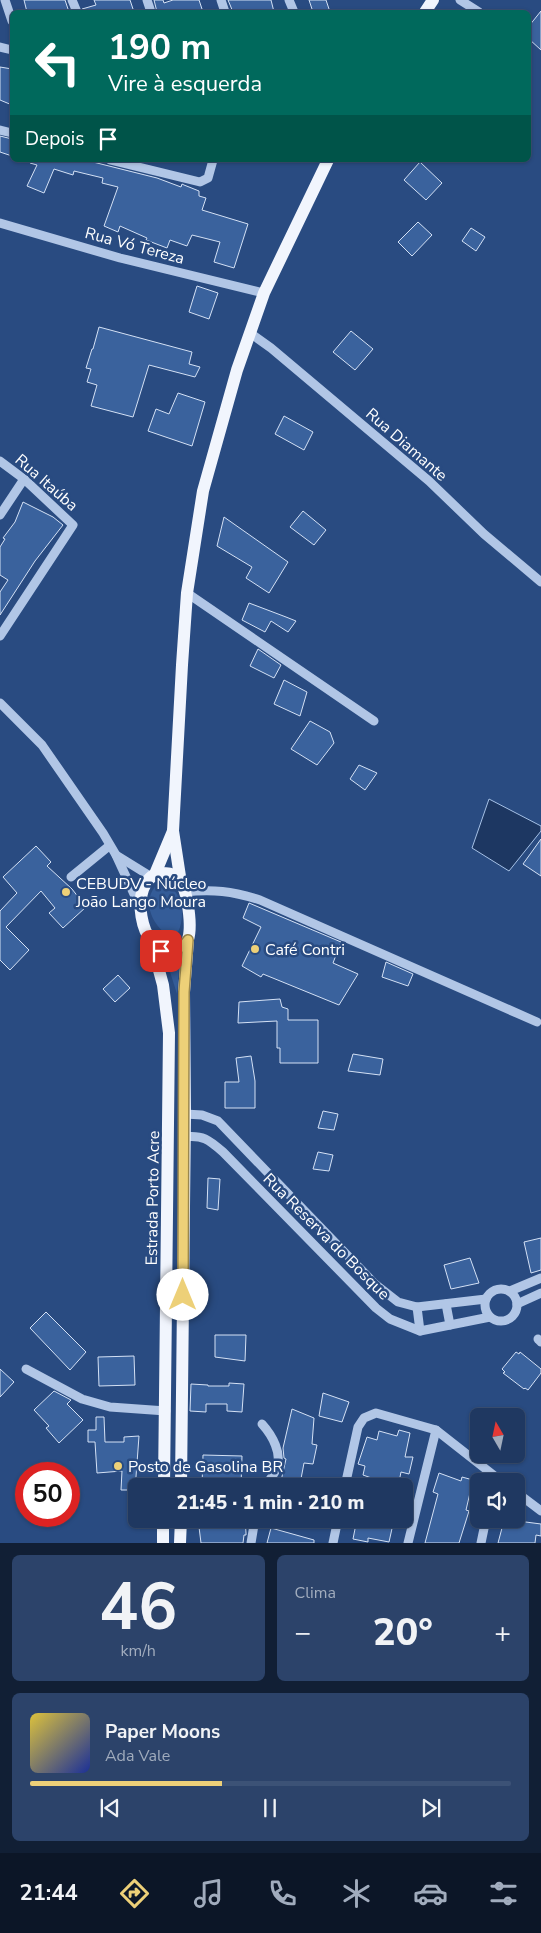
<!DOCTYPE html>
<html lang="pt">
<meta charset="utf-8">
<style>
body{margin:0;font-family:"Nunito Sans",sans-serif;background:#2c436a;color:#f1f3f6;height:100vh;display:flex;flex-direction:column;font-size:19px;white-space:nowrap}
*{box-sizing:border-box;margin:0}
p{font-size:16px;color:#a1acbd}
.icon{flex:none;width:28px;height:28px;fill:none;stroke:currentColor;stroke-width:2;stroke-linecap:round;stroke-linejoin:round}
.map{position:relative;height:1543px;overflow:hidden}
.details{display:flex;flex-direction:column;gap:12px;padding:12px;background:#111f35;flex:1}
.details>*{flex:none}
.banner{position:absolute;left:10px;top:10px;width:521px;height:152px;border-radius:8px;box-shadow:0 1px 4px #0004,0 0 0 1px #3c5276;background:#00695c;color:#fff;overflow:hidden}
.needle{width:32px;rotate:351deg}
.tools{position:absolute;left:470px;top:1408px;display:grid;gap:10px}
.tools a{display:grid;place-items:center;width:55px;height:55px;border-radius:8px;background:#1f3861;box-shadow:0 1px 4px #0004,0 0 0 1px #3c5276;font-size:25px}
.speed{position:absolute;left:15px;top:1462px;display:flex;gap:10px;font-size:25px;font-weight:700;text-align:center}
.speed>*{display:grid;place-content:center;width:65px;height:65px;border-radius:50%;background:#1f3861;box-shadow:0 1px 4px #0004,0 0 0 1px #3c5276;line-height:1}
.speed .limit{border:8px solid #d22;background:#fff;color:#111}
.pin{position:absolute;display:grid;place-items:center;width:42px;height:42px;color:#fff;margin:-21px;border-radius:10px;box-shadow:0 2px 8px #0006}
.me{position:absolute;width:55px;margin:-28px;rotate:0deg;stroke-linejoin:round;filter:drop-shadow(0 0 4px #0008)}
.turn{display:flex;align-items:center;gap:18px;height:105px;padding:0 15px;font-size:22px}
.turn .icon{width:65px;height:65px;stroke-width:2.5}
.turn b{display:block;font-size:35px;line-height:42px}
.then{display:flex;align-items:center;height:48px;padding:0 15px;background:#0003;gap:10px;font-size:19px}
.big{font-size:38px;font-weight:800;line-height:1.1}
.details .card{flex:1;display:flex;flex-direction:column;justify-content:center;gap:8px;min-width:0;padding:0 18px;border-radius:8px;background:#2c436a}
.details .dial{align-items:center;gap:0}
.dial b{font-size:65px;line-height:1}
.song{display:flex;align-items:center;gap:15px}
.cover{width:60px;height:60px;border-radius:8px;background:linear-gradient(135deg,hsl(50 70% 55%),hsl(230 70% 35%))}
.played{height:5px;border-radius:2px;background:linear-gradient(90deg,#edd078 40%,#3c5276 40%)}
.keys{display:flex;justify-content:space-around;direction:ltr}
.heat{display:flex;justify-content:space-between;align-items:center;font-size:28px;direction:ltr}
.details .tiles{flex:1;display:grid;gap:12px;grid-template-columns:1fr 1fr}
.card:last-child{grid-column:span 2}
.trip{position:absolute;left:128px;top:1478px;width:285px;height:50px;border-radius:8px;background:#1f3861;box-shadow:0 1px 4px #0004,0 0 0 1px #3c5276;font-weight:800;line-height:50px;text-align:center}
.tab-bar{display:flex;height:80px;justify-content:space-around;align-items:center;background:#0c1627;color:#a1acbd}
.tab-bar .icon{width:35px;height:35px}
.tab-bar .active{color:#edd078}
.tab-bar b{font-size:22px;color:#f1f3f6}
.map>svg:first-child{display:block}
.green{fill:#345c98}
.water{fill:#1d3762;stroke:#a6c1e6}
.building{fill:#3a629d;stroke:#d4e1f5}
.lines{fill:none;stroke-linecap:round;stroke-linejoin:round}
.minor{stroke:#b1c6e6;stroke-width:9}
.major{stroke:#f1f5fd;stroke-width:12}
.route-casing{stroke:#9a874e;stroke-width:12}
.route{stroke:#edd078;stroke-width:9}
.poi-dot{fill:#edd078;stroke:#294b81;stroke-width:2}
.labels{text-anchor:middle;stroke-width:5;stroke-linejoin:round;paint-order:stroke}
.street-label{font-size:16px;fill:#fff;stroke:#294b81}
.poi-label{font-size:16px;fill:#fff;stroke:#294b81;text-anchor:start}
</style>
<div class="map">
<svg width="541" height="1543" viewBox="0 0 541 1543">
<rect width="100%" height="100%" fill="#294b81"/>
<g class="green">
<path d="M162,881C182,889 187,916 177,934L171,937C150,926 139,895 162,881Z"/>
<polygon points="180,954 177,994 165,956"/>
</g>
<polygon class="water" points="489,799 541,826 541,831 509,871 472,848"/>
<g class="building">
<polygon points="24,0 65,0 69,12 27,12"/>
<polygon points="94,0 130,0 134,12 83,12 82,9 96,5"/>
<polygon points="154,0 163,0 164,3 173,0 199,0 203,12 157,12"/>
<polygon points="228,0 271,0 274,12 233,12"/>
<polygon points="309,0 326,0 330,12 313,12"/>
<polygon points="541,11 541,50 529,39 529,26"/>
<polygon points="0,67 12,69 12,105 0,100"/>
<polygon points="0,136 12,139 12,156 0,152"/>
<polygon points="31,160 85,160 157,178 181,187 182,184 184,185 199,191 199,196 206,198 202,210 248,224 234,268 214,262 220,242 192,235 187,246 170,240 167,248 146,240 147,238 120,226 118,232 104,226 118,187 102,183 103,178 74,171 73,175 54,169 44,193 27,186 37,165 30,163"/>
<polygon points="420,162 442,183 426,200 404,180"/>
<polygon points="418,222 432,235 412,256 398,242"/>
<polygon points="471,228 485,237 476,251 462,241"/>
<polygon points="197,286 218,293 209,319 189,312"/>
<polygon points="99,327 192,352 189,364 200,367 195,377 149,365 133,417 91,406 97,385 87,382 91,369 86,368 92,349 93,349"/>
<polygon points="351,331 373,349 355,370 333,352"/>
<polygon points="178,393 205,402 192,446 148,431 156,409 169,414"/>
<polygon points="284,416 313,432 304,450 275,434"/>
<polygon points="23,502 53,517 63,525 35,561 0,615 0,592 8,580 0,575 0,547 5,539 3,538 15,522"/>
<polygon points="303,511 326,530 314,545 290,527"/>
<polygon points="224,517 288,562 269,593 246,578 252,567 217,546"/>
<polygon points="249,603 286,617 296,621 288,632 271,621 265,632 242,620"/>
<polygon points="258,649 281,665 274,678 250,666"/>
<polygon points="284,680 307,692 300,716 274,704"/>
<polygon points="310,721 330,732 334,743 317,765 291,749"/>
<polygon points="359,765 377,773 365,790 350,779"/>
<polygon points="541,839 541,876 523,864"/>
<polygon points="36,846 51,862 47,866 72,889 86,907 63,928 49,913 55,908 41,891 6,927 29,950 10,970 0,960 0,911 17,893 3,877"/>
<polygon points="249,903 341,942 333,963 358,974 339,1005 263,974 261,977 242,966 261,927 243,918"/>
<polygon points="386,962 413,974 408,986 382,977"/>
<polygon points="118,975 130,988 115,1002 103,989"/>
<polygon points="280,999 282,1007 288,1009 288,1020 318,1020 318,1063 280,1063 280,1048 277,1048 277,1021 238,1023 239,1002"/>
<polygon points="353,1054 383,1059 380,1075 348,1071"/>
<polygon points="251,1056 255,1081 255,1108 225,1108 225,1082 239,1082 236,1058"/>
<polygon points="323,1111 338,1114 334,1130 318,1128"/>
<polygon points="318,1152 333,1155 329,1171 313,1169"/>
<polygon points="208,1178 220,1179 218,1210 207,1208"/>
<polygon points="541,1238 541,1270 531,1273 524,1242"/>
<polygon points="470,1258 479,1283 451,1289 444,1265"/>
<polygon points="46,1312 86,1352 70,1370 30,1328"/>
<polygon points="215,1335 246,1335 245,1361 215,1357"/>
<polygon points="516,1352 519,1354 520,1352 541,1369 541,1373 528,1390 525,1388 524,1389 503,1373 505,1372 502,1369"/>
<polygon points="134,1356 135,1385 99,1386 98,1357"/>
<polygon points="0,1369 14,1382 0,1397"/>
<polygon points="229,1383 244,1384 242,1412 227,1411 227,1404 206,1404 206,1412 190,1411 191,1384 208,1385 208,1386 229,1386"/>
<polygon points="54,1391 71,1400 67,1404 83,1420 59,1443 46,1428 49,1426 34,1410"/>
<polygon points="323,1393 349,1402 342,1422 319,1416"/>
<polygon points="292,1409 314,1418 312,1444 317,1445 313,1464 304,1463 300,1484 281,1481 286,1459 284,1458 283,1448"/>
<polygon points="96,1417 104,1417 105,1442 124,1442 124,1437 139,1436 135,1490 121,1490 122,1471 97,1473 95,1442 88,1442 88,1430 96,1430"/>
<polygon points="399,1430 410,1433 405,1457 413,1457 409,1474 401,1472 399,1482 377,1478 377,1480 363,1475 365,1466 358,1464 367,1437 377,1440 379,1431 397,1436"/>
<polygon points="203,1455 242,1456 241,1486 202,1486"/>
<polygon points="439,1473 461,1481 462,1477 473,1480 466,1510 469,1511 459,1543 425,1543 438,1494 433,1492"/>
<polygon points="198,1519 245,1519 246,1533 246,1535 244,1535 243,1543 201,1543"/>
<polygon points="357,1519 393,1524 389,1542 368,1538 368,1542 353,1539"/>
<polygon points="492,1519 518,1519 518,1521 541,1524 541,1536 536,1535 535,1543 498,1543 502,1528 492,1522"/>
<polygon points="271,1528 314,1540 314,1543 267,1543"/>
</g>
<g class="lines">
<g class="minor">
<polyline points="5,0 12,21"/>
<polyline points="72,0 77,12"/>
<polyline points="147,0 151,12"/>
<polyline points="221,0 225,12"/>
<polyline points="289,0 294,12"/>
<polyline points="460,0 479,12"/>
<polyline points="0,47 12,50"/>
<polyline points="0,130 12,133"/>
<polyline points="110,160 200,182 208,178 213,160"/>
<polyline points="0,223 120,258 264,293"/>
<polyline points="250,333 271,348 429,481 484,534 541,582"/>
<polyline points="0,461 24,479 73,525 0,636"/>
<polyline points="0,515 24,479"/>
<polyline points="187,593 374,721"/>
<polyline points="0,703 42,745 103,833 116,855 140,907"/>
<polyline points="116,855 150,876"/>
<polyline points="71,877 109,846"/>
<path d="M184,892C213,889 232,891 260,900L537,1022"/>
<polyline points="185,1114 202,1115 218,1121 375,1284 398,1302 417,1307 486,1299"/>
<path d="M184,1137C203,1135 208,1139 223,1152L376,1308L390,1319L420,1331L490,1317"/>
<circle cx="501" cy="1305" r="16"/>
<polyline points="510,1291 541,1278"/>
<polyline points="446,1304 450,1325"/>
<polyline points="517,1304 541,1293"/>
<polyline points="417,1307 420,1331"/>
<polyline points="538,1339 541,1342"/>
<polyline points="26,1369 82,1399 110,1407 166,1411"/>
<path d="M262,1424C272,1435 283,1454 276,1469C274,1475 269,1481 265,1486"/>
<polyline points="345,1486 358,1427 364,1418 376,1413 436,1430 501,1481"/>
<polyline points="516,1492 541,1511"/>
<polyline points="251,1543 255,1519"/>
<polyline points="333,1543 338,1519"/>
<polyline points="408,1543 436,1430"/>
<polyline points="481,1543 486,1519"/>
</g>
<g class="major">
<polyline points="425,12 433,0"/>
<path d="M160,873C167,873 173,873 178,878C188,889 193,929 187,942C184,947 177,950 171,951C141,956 126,880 160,873Z"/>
<polyline points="155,874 173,831"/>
<polyline points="181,883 173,831 182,665 187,593 203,491 237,370 264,293 328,160"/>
<polyline points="151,941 163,985 169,1033 164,1486"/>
<polyline points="181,1486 185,1114 184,992 188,940"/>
<polyline points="163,1543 163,1519"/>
<polyline points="180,1543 181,1519"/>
</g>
</g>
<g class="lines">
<defs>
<path id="route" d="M161,951C173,952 181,950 188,940L184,992L183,1295"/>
</defs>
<use href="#route" class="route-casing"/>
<use href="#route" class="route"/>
</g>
<g class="poi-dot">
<circle cx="66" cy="892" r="5"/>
<circle cx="255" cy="949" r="5"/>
<circle cx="118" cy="1466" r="5"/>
</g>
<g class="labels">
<g class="street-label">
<text transform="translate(135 245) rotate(15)" y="6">Rua Vó Tereza</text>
<text transform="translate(407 444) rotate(41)" y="6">Rua Diamante</text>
<text transform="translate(47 482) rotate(41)" y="6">Rua Itaúba</text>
<text transform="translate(152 1198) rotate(-89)" y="6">Estrada Porto Acre</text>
<text transform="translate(327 1236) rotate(45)" y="6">Rua Reserva do Bosque</text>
</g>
<g class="poi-label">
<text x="76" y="889">CEBUDV - Núcleo<tspan x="76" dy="18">João Lango Moura</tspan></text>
<text x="265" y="955">Café Contri</text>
<text x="128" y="1472">Posto de Gasolina BR</text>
</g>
</g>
</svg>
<div class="tools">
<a><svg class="needle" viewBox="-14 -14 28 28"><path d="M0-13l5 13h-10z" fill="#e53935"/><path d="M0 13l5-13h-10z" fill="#a1acbd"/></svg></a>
<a><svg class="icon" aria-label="sound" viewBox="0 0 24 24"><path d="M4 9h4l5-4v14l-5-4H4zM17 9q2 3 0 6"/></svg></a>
</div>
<div class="speed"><div class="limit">50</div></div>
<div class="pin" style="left:161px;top:951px;background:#d93025"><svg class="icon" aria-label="arrive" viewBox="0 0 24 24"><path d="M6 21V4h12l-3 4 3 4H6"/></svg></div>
<svg class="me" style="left:183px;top:1295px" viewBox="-20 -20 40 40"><circle r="19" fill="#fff"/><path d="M0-13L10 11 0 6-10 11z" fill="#edd078"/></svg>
<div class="trip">21:45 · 1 min · 210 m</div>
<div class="banner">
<div class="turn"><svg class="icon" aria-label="left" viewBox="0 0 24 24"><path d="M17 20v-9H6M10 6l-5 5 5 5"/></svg><div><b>190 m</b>Vire à esquerda</div></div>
<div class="then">Depois<svg class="icon" aria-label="arrive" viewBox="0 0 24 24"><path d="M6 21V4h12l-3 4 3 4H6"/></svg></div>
</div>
</div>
<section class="details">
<div class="tiles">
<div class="card dial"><b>46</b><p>km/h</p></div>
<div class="card"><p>Clima</p>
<div class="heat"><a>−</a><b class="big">20°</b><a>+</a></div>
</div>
<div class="card">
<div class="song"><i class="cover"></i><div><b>Paper Moons</b><p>Ada Vale</p></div></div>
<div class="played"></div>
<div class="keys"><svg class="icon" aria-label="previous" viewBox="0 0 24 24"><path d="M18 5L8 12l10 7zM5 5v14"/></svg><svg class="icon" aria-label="pause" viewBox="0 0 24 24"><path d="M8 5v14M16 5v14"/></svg><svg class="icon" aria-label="next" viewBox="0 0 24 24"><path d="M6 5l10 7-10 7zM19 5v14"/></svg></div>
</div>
</div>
</section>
<nav class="tab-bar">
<b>21:44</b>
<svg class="icon active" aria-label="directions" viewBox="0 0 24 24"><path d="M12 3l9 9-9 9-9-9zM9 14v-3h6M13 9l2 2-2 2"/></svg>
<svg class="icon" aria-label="music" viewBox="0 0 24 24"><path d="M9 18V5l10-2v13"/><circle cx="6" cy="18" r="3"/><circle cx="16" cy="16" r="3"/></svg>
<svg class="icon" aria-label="phone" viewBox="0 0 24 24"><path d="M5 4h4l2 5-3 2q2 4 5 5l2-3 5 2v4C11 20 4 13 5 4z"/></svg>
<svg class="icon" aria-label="climate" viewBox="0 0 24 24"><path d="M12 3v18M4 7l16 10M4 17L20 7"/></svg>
<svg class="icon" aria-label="car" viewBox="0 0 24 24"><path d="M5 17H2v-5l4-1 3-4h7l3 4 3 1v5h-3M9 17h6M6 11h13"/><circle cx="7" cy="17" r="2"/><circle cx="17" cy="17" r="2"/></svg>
<svg class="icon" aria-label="filters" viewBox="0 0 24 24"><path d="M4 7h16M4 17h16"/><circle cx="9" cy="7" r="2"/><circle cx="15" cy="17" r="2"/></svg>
</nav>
